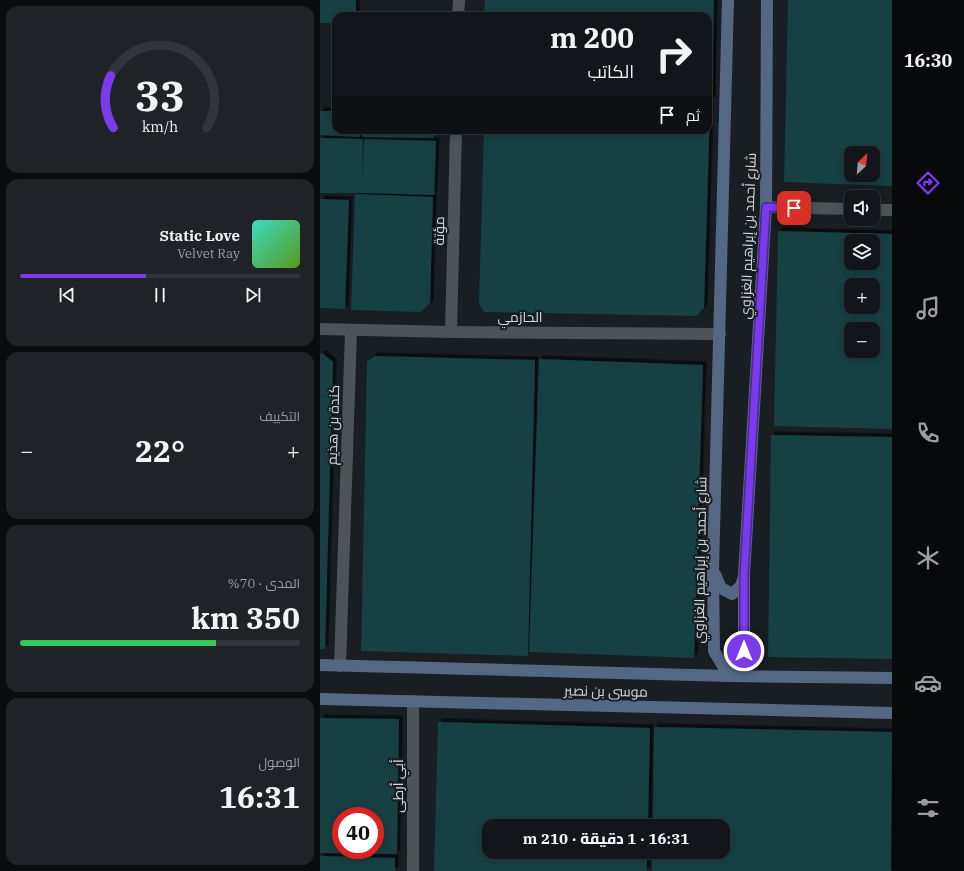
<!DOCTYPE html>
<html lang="ar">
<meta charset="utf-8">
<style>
body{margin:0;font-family:"IBM Plex Serif",Cairo,serif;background:#1f2327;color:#f1f3f6;direction:rtl;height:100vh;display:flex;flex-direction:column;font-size:15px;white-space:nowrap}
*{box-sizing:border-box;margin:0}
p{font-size:13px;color:#9c9fa2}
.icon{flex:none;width:22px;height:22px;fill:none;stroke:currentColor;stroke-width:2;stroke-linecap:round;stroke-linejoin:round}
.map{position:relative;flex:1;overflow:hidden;direction:ltr}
.drawer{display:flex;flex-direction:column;gap:6px;padding:6px;background:#0a0c0e;width:320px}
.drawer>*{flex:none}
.guide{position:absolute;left:12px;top:12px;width:380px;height:122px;border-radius:12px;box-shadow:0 2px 10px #0003,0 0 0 1px #313539;direction:rtl;background:#12161a;color:#f1f3f6;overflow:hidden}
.needle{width:26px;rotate:26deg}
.buttons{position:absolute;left:524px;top:146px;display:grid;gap:8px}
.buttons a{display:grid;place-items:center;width:36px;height:36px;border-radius:8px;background:#12161a;box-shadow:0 2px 10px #0003,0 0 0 1px #313539;font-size:20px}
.speed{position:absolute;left:12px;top:807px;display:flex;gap:8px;font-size:20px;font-weight:700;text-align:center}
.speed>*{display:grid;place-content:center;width:52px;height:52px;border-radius:50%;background:#12161a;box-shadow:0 2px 10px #0003,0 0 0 1px #313539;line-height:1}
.speed .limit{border:6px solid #d22;background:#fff;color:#111}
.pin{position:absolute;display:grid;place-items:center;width:34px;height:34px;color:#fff;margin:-17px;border-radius:8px;box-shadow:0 2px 6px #0006}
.me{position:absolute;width:44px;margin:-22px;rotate:0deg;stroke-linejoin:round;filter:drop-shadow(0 0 3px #0008)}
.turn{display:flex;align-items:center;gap:14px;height:84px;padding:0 12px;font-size:18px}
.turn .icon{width:52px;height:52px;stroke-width:2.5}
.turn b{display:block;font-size:28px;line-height:34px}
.then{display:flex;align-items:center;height:38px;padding:0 12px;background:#0003;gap:8px;font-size:15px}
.big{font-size:30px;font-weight:800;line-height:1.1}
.drawer .card{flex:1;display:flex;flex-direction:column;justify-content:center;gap:6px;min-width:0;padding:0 14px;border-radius:12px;background:#1f2327}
.drawer .dial{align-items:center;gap:0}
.dial svg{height:104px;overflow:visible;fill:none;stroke:#313539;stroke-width:7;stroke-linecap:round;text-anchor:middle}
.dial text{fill:#f1f3f6;stroke:none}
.song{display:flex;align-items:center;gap:12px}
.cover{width:48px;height:48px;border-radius:6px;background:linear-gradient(135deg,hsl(170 70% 55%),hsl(90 70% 35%))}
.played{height:4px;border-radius:2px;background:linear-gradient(90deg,#7c3aed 45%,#313539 45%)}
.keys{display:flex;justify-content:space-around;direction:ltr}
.heat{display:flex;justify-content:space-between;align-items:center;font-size:22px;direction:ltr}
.charge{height:6px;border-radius:3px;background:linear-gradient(90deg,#34c759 70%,#313539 0)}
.trip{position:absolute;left:162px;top:819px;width:248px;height:40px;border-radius:12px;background:#12161a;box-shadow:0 2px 10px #0003,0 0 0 1px #313539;font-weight:800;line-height:40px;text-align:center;direction:rtl}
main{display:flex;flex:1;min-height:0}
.tab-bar{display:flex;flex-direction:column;width:72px;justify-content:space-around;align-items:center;background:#07090a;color:#9c9fa2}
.tab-bar .icon{width:28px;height:28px}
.tab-bar .active{color:#7c3aed}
.tab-bar b{font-size:18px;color:#f1f3f6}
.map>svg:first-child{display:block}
.building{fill:#163f43;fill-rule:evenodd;filter:url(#shadow)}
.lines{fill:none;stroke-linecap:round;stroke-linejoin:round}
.street{stroke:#4c5458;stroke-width:12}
.secondary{stroke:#546884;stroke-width:12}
.route-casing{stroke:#51269a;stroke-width:10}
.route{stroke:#7c3aed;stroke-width:7}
.labels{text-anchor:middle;stroke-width:4;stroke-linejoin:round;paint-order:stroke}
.street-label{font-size:14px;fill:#d6dadd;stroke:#181e22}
</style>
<main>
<nav class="tab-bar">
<b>16:30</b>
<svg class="icon active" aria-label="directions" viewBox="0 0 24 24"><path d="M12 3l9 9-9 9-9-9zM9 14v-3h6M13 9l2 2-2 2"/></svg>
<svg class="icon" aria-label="music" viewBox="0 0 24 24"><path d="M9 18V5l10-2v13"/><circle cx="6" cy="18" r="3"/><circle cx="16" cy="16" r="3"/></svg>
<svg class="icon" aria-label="phone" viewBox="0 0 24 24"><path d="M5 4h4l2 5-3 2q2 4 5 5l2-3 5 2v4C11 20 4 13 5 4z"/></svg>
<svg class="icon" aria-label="climate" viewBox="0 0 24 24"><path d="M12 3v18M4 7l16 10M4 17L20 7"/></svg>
<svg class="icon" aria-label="car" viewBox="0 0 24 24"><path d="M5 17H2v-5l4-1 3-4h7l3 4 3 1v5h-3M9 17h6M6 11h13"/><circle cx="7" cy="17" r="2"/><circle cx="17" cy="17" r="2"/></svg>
<svg class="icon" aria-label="filters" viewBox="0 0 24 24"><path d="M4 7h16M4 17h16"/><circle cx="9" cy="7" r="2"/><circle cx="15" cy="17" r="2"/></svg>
</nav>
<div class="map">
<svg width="572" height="871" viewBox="0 0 572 871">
<defs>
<filter id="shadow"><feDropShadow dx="3.5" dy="-3.5" stdDeviation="0" flood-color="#0009"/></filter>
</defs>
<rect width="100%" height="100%" fill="#181e22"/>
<g class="building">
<polygon points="0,0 36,0 36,16 16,16 16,23 0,23"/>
<polygon points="165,0 394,0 392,100 388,100 388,16 164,16"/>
<path d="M468,0H572V186L464,182ZM531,153H553V175H531Z"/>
<polygon points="388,108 390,108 384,308 376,316 164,312 159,303 164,130 388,130"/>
<polygon points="0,111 16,111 16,130 40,130 40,137 0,135"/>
<polygon points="42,130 114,130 114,138 42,137"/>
<polygon points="0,138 43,139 42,184 44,139 116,141 114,195 42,193 0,193"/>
<polygon points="35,194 113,197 110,303 101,312 31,310"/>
<polygon points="0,199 29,200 25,309 0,308"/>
<path d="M458,231L572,234V429L454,426ZM531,241H553V263H531ZM531,285H553V307H531ZM531,329H553V351H531Z"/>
<polygon points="0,354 3,354 13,362 5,649 0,649"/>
<polygon points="54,356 215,360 208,656 41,651 47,362"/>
<polygon points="219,359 383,365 374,658 209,652"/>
<polygon points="451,435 572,437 572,659 448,657"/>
<path d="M0,718L79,719L77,854L0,853ZM21,816H55V850H21Z"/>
<polygon points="118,722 330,728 328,826 169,826 169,852 327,852 327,871 114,871"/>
<polygon points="334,727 572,732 571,871 332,871 332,852 403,852 403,826 333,826"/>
<polygon points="0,856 75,858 75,871 0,871"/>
</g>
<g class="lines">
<g class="street">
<polyline points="138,16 139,0"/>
<polyline points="446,207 531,209"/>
<polyline points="553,210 572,210"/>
<polyline points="0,329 131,332 400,334"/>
<polyline points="131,332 136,130"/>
<polyline points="20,666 31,330"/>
<polyline points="93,871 93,701"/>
</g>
<g class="secondary">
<polyline points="408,0 393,569 394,651 409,676 424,651 424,575 446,207 447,0"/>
<polyline points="395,574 401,588 412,594 421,586 424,577"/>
<polyline points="0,665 409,676 572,678"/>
<polyline points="0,699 572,713"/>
</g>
</g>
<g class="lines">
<defs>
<polyline id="route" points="424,651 424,575 446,207 474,208"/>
</defs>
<use href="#route" class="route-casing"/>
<use href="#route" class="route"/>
</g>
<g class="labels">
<g class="street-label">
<text transform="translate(119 231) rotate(-89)" y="5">مؤتة</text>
<text transform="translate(428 236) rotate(-88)" y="5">شارع أحمد بن إبراهيم الغزاوي</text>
<text x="200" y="322">الحازمي</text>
<text transform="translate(13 425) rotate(-88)" y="5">كندة بن هذيم</text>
<text transform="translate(380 560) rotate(-89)" y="5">شارع أحمد بن إبراهيم الغزاوي</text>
<text transform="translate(286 691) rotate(1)" y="5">موسى بن نصير</text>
<text transform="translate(78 786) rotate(-90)" y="5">أبي أرطى</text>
</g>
</g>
</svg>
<div class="buttons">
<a><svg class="needle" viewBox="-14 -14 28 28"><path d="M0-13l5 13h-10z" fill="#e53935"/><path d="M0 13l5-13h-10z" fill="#9c9fa2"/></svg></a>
<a><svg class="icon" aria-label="sound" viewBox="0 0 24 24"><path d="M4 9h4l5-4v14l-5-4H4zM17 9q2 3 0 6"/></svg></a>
<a><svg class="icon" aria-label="layers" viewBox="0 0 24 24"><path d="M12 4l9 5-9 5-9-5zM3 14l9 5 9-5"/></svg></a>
<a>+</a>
<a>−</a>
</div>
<div class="speed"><div class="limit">40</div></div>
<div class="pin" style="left:474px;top:208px;background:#d93025"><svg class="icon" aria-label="arrive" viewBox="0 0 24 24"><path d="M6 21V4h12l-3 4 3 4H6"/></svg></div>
<svg class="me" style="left:424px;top:651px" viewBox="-20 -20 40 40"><circle r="17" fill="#7c3aed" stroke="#fff" stroke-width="3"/><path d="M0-11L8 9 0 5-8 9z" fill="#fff"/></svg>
<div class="trip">16:31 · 1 دقيقة · 210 m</div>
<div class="guide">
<div class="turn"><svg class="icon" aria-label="right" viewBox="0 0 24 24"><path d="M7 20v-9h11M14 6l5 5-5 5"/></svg><div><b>200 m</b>الكاتب</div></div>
<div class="then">ثم<svg class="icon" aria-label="arrive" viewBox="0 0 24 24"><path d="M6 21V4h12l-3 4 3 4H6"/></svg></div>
</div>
</div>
<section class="drawer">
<div class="card dial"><svg viewBox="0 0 100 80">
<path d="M14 69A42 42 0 1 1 86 69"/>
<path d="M14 69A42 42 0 0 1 12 29" stroke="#7c3aed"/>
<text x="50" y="56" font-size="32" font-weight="700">33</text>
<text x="50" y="72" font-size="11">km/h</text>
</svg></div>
<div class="card">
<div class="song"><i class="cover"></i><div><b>Static Love</b><p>Velvet Ray</p></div></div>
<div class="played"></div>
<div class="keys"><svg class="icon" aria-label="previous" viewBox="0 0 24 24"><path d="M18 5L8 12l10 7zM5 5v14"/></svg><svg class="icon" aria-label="pause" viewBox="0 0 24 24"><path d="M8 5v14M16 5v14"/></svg><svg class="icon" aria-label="next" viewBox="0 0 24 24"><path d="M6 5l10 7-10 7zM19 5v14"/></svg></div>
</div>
<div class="card"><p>التكييف</p>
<div class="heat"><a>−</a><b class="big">22°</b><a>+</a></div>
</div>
<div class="card"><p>المدى · 70%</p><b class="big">350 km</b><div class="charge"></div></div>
<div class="card"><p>الوصول</p><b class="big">16:31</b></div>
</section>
</main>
